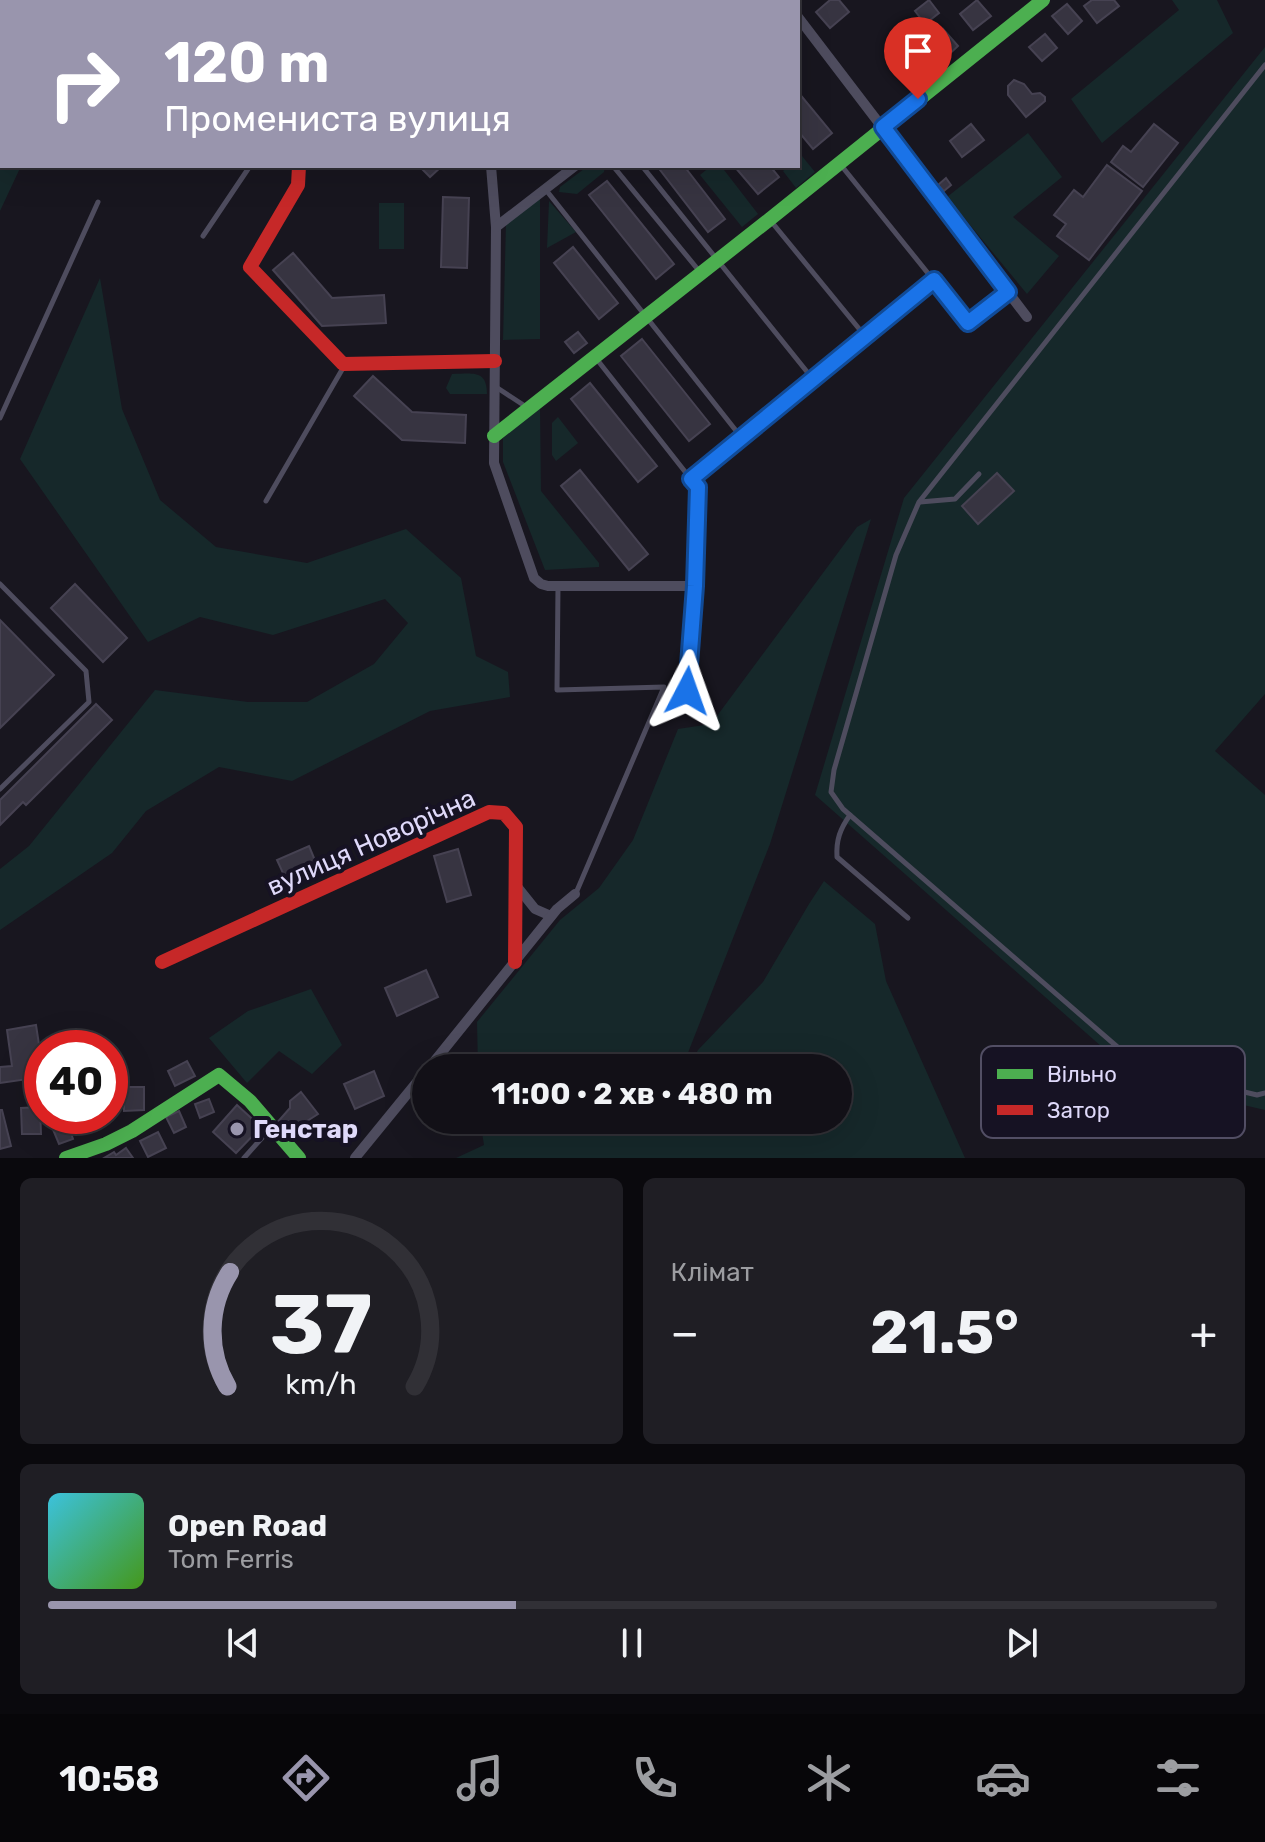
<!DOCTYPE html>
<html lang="uk">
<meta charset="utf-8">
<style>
body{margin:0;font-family:Rubik,sans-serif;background:#1f1e24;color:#f1f3f6;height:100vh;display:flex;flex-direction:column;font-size:30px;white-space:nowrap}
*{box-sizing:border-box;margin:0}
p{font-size:26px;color:#9c9da1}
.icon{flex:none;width:44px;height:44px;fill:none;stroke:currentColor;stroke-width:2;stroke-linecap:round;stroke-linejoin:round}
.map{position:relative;height:1158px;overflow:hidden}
.sheet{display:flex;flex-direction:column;gap:20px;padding:20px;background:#0a090d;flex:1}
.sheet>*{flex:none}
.guide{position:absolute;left:0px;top:0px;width:800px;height:168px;box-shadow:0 8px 32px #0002,0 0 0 2px #313036;background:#9995ad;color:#fff;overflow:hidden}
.speed{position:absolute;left:24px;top:1030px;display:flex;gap:16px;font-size:40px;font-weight:700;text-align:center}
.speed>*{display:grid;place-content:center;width:104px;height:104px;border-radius:50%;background:#121017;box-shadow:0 8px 32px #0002,0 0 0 2px #313036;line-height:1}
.speed .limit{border:12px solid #d22;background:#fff;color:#111}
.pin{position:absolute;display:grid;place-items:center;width:68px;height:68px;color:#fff;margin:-82px -34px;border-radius:50% 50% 50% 0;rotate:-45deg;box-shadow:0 0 8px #0007}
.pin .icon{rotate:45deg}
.me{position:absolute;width:88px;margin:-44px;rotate:4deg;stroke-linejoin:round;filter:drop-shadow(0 0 6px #0008)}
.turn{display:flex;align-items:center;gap:28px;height:168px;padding:0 32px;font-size:36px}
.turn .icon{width:104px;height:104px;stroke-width:2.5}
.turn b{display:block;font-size:56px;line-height:68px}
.big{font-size:60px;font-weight:700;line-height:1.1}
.sheet .widget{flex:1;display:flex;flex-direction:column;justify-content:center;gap:12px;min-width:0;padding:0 28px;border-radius:12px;background:#1f1e24}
.sheet .dial{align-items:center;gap:0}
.dial svg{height:208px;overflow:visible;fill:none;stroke:#313036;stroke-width:7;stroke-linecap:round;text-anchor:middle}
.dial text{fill:#f1f3f6;stroke:none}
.song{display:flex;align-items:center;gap:24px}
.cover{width:96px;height:96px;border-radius:12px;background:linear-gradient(135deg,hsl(190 70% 55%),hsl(100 70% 35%))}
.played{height:8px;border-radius:4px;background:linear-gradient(90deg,#9995ad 40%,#313036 40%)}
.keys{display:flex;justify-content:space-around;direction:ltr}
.heat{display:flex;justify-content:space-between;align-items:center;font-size:44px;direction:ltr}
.sheet .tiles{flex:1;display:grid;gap:20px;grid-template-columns:1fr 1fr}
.widget:last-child{grid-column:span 2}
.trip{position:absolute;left:412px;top:1054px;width:440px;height:80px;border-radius:40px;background:#121017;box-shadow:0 8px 32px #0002,0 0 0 2px #313036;font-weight:700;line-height:80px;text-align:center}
.menu{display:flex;height:128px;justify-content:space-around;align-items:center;background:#070609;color:#9c9da1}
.menu .icon{width:56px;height:56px}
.menu .selected{color:#9995ad}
.menu b{font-size:36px;color:#f1f3f6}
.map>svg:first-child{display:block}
.green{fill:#16282a}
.building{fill:#373441;stroke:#464252;stroke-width:2}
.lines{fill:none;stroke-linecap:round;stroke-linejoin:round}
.lane{stroke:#4e4c5e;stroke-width:5}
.street{stroke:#4e4c5e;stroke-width:10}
.fast{stroke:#4caf50;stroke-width:14}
.jam{stroke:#c62828;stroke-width:14}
.route-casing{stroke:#114b97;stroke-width:20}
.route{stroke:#1a73e8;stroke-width:14}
.poi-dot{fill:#9995ad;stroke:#161223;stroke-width:3}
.labels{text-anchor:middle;stroke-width:8;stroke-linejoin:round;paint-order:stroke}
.street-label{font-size:26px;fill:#dfd9fa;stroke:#161223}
.poi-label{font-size:26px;font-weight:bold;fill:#dfd9fa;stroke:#161223;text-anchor:start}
.key{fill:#161223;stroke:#524e64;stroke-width:2}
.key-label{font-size:22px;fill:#dfd9fa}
</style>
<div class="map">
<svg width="1265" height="1158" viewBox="0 0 1265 1158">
<rect width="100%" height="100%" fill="#18161f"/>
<g class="green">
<polygon points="1172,0 1217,0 1233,33 1102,143 1071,99 1179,10"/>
<path d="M1265,47V694L1215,751L1265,795V1110C1220,1099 1167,1091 1126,1068L815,795L904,498Z"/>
<polygon points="0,94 2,94 2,166 21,166 0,211"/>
<polygon points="1028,133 1062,177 1013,217 1059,256 1027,294 947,197"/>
<polygon points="802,156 815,172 796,188 783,171 789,166 798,166 798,159"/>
<polygon points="588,166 605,166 604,172 577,194 559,192 560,187"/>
<polygon points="711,166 721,166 758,214 742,227 700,175"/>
<polygon points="540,196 540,339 503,340 506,223"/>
<polygon points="549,201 576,232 547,248"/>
<rect x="379" y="203" width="25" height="46"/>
<polygon points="100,278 122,409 160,500 216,547 307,563 406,529 461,578 476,656 508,672 510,697 430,711 292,781 219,767 146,811 112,853 0,930 0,869 29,846 155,690 248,702 307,702 374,664 408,623 385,599 273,635 200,617 148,642 20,459"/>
<path d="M452,374C472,374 487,369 487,394H450L446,388Z"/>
<polygon points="540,406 541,491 599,563 599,567 545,570 503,462 503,438"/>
<polygon points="558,417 578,443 556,461 552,455 552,423"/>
<polygon points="871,519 770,844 682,1068 478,1068 477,1022 560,920 599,888 633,840 678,729 711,724 857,527"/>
<polygon points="824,881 875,924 886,981 965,1158 456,1158 484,1145 480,1120 838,1120 838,1068 688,1068 698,1050 763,982 809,904"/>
<polygon points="311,989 342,1045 312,1074 279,1051 247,1083 209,1038 248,1011"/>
</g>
<g class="building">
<polygon points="247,0 283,0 285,2 249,2"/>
<polygon points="349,0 388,0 390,2 351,2"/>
<polygon points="703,0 737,0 739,2 705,2"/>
<polygon points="830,0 839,0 849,12 830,28 816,12"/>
<polygon points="929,0 939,13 925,24 915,11"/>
<polygon points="977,0 991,16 973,30 960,14"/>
<polygon points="1092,0 1114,0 1119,6 1097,23 1084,6"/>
<polygon points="1067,4 1082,21 1068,34 1052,16"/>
<polygon points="943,29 958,46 944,59 928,41"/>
<polygon points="1045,34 1057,48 1042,61 1029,47"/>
<polygon points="921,46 936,65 918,79 903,60"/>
<polygon points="1014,80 1024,84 1032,94 1040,93 1045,97 1045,101 1026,117 1008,95 1008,86"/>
<polygon points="798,92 832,133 813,149 798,131"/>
<polygon points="971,124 984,140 962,157 950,141"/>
<polygon points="1154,124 1178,143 1143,187 1111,162 1123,146 1131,152"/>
<polygon points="1107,165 1142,191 1089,260 1057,236 1066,224 1054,215 1074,190 1083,197"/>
<polygon points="419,166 442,166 430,177"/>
<polygon points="657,166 684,166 725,219 708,232"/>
<polygon points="734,166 770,166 779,177 758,194"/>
<polygon points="946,178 951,185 944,191 938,185"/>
<polygon points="607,181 674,264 656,279 589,195"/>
<polygon points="443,197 469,198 467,268 441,267"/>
<polygon points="573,247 618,303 599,319 554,263"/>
<polygon points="293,253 332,298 384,295 386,323 322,326 273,270"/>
<polygon points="578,332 587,343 574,353 565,342"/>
<polygon points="642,339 710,424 689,441 621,356"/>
<polygon points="373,376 412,412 466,415 465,443 402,440 354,396"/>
<polygon points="590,383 657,466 638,482 571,399"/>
<polygon points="580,470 648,554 629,570 561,486"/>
<polygon points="997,473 1014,491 978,524 962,506"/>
<polygon points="75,584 127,638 103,662 51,608"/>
<polygon points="0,620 54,675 0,728"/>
<polygon points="96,704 112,720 26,805 23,802 0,825 0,800"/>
<polygon points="309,846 319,870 288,884 277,860"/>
<polygon points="458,849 471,895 447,902 434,856"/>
<polygon points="426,970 438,997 397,1016 385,988"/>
<polygon points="36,1025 42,1064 42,1077 0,1083 0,1067 12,1066 7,1030"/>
<polygon points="187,1061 195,1076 175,1086 168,1071"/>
<polygon points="374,1071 384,1096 355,1109 344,1084"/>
<polygon points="124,1087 144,1087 144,1110 124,1111"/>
<polygon points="301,1092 318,1114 285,1135 275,1125 290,1108 290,1101"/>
<polygon points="209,1099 214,1112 200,1118 195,1104"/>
<polygon points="237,1105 261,1127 236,1153 213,1132"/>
<polygon points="40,1107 41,1134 22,1134 21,1108"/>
<polygon points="0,1110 2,1110 11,1146 0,1149"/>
<polygon points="179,1111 186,1127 174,1133 166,1117"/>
<polygon points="67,1122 73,1139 59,1144 52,1127"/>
<polygon points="158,1132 166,1148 148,1157 140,1141"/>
<polygon points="126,1148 133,1158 104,1158 114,1152 116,1155"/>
</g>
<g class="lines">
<g class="lane">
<polyline points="1265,65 919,502 896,555 834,770 831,792 843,809 1129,1057 1161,1072 1257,1095 1265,1093"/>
<polyline points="840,164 968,323 1007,293"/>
<polyline points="613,166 700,272"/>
<polyline points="642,166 812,378"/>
<polyline points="546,190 741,437"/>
<polyline points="770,220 865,336"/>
<polyline points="203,236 250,166"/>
<polyline points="595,357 690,478"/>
<polyline points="496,387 528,408"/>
<polyline points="0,418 98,202"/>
<polyline points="266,501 343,368"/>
<polyline points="920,502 955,499 979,474"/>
<polyline points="0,584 86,671 89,702 0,789"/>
<polyline points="558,586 557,690 664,687 576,893"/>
<path d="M850,815C840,829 836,840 837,857L908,918"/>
<polyline points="244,1158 270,1129"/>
</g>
<g class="street">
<polyline points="62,0 65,2"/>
<polyline points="477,0 477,2"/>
<polyline points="78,2 80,0"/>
<polyline points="301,2 301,0"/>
<polyline points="514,2 516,0"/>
<polyline points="783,2 785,0"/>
<polyline points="798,17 1027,317"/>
<polyline points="491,166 496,227 494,463 534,578 541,584 548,586 695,586"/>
<polyline points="496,227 575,166"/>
<polyline points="515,884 535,909 551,916"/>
<polyline points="429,1068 557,909 575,894"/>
<polyline points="355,1158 426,1071"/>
</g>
<g class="fast">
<polyline points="832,364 934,280"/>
<polyline points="494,436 770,219 1043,0"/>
<polyline points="66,1158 106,1144 132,1131 219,1075 250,1101 299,1158"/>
</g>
<g class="jam">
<polyline points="299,166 298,185 250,267 343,364 495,361"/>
<polyline points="687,691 695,586 698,487 691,479 832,364"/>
<polyline points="162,962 489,812 504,813 516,827 515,962"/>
</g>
</g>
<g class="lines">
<defs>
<polyline id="route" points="687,691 695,586 698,487 691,479 934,280 968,323 1008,292 883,127 918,99"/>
</defs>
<use href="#route" class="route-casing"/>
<use href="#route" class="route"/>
</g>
<circle class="poi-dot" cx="237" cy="1129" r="8"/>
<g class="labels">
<g class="street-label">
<text transform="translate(371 842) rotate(-24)" y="9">вулиця Новорічна</text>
</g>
<g class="poi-label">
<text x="253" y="1138">Генстар</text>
</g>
</g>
<rect x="981" y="1046" width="264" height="92" rx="12" class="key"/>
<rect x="997" y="1069" width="36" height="10" fill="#4caf50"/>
<rect x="997" y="1105" width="36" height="10" fill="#c62828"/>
<g class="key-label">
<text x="1047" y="1082">Вільно</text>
<text x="1047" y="1118">Затор</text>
</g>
</svg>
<div class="speed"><div class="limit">40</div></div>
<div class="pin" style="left:918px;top:99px;background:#d93025"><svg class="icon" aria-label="arrive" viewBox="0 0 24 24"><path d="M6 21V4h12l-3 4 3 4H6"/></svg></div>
<svg class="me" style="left:687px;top:691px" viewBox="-20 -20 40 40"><path d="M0-17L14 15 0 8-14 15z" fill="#1a73e8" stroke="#fff" stroke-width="4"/></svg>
<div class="trip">11:00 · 2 хв · 480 m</div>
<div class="guide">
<div class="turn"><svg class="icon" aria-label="right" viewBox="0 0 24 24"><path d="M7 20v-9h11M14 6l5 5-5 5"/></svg><div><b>120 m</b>Промениста вулиця</div></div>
</div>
</div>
<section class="sheet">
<div class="tiles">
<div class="widget dial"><svg viewBox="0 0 100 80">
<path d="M14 69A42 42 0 1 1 86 69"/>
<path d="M14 69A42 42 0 0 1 15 25" stroke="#9995ad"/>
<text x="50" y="56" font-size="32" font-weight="700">37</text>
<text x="50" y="72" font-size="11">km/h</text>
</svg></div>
<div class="widget"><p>Клімат</p>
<div class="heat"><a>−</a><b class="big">21.5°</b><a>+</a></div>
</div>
<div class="widget">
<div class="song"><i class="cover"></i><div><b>Open Road</b><p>Tom Ferris</p></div></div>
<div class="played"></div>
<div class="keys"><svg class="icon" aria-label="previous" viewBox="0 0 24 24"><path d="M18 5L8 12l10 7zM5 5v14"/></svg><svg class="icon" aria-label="pause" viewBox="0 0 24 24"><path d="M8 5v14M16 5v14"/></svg><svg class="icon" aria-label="next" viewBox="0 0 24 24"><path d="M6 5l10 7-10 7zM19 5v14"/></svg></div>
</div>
</div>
</section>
<nav class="menu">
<b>10:58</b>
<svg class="icon selected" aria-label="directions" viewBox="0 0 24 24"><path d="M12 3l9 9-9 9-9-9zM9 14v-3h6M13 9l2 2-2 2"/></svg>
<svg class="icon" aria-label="music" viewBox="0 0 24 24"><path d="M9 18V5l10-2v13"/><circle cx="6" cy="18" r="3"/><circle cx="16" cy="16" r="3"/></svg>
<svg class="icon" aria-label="phone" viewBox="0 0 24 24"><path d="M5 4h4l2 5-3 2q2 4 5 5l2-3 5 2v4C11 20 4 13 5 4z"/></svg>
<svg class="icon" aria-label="climate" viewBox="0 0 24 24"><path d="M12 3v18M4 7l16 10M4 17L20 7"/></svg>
<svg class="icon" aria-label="car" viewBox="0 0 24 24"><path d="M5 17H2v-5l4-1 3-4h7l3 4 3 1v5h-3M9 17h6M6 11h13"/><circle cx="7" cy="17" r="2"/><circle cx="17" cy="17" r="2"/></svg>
<svg class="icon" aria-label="filters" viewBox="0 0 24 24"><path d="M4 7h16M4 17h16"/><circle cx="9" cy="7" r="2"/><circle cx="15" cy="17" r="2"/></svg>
</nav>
